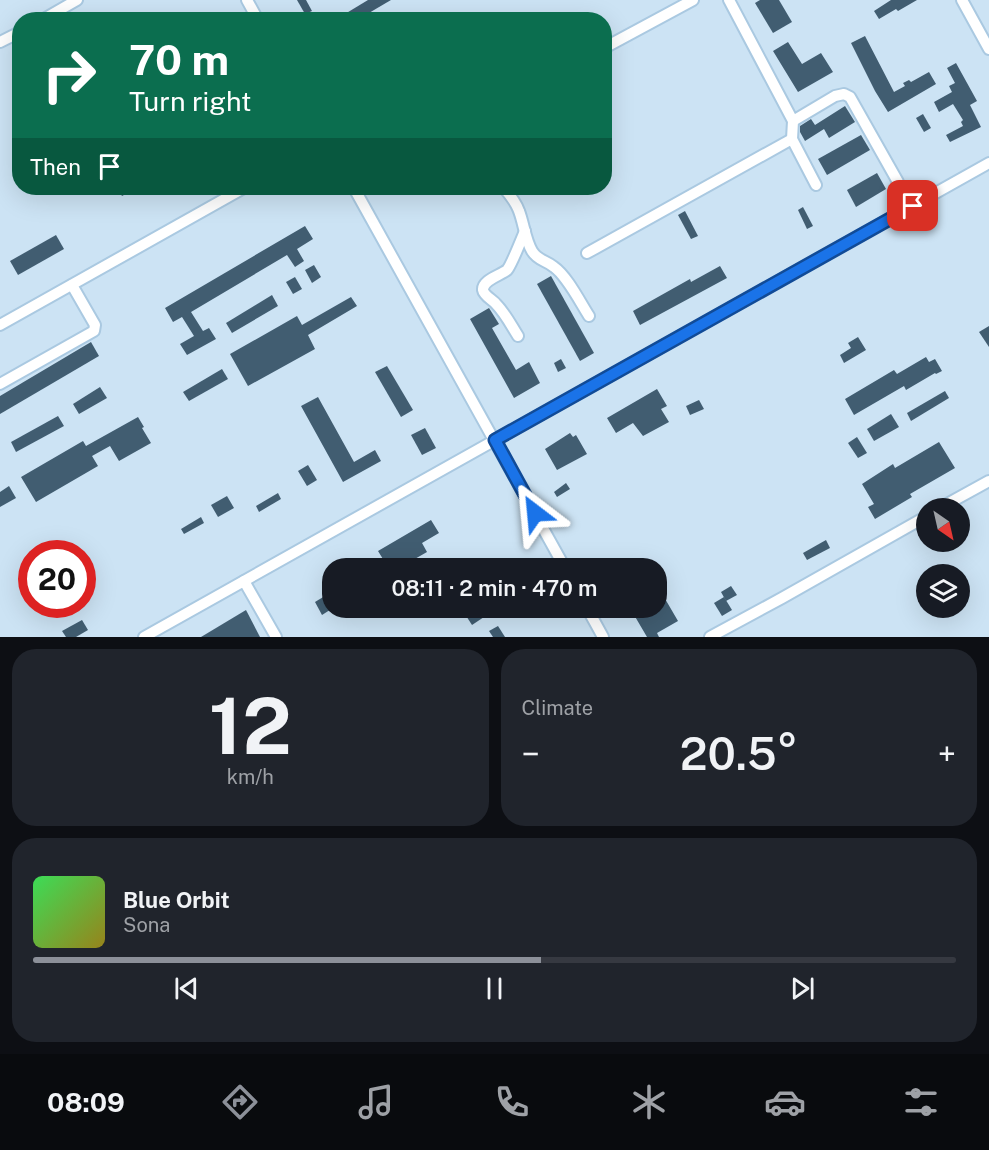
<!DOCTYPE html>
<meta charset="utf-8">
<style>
body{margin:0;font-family:"Public Sans",sans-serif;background:#20242c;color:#f1f3f6;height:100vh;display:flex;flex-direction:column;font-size:22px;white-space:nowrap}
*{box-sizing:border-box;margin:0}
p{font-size:20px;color:#9ea1a6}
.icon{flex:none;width:33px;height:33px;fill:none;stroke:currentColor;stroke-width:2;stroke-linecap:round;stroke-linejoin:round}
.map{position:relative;height:637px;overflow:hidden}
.sheet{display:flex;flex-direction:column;gap:12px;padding:12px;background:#0d0f14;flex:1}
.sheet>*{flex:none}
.hud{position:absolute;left:12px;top:12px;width:600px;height:183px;border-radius:24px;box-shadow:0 6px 24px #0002;background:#0b6e4f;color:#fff;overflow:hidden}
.needle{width:39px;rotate:146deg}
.fabs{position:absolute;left:916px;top:498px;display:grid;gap:12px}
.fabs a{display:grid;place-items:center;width:54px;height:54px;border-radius:50%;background:#171b24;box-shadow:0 6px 24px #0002;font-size:30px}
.speed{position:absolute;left:18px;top:540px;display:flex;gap:12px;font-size:30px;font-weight:700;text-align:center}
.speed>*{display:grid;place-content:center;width:78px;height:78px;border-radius:50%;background:#171b24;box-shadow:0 6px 24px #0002;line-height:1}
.speed .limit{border:9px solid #d22;background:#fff;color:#111}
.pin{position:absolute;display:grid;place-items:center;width:51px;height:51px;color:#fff;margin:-26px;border-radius:12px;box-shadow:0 3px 9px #0006}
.me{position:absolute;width:66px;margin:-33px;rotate:331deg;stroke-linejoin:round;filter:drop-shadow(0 0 4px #0008)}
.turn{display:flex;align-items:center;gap:21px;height:126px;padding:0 18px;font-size:27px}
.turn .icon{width:78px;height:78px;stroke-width:2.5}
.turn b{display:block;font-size:42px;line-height:51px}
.then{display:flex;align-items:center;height:57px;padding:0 18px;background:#0003;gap:12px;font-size:22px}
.big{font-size:45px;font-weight:600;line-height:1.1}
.sheet .tile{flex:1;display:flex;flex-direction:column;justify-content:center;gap:9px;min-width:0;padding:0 21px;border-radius:24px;background:#20242c}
.sheet .dial{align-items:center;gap:0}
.dial b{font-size:78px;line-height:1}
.song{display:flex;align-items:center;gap:18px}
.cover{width:72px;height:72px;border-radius:9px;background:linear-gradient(135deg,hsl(130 70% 55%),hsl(50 70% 35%))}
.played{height:6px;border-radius:3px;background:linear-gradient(90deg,#8c9099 55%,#363941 55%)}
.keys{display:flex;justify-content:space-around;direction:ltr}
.heat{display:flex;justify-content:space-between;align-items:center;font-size:33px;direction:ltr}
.sheet .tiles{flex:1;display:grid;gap:12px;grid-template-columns:1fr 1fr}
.tile:last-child{grid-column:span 2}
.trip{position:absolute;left:322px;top:558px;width:345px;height:60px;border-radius:24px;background:#171b24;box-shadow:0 6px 24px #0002;font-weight:600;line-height:60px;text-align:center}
.tab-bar{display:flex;height:96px;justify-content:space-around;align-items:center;background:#090b0e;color:#9ea1a6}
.tab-bar .icon{width:42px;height:42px}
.tab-bar .current{color:#8c9099}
.tab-bar b{font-size:27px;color:#f1f3f6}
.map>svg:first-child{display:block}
.built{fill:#cce3f4;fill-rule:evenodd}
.building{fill:#415d71}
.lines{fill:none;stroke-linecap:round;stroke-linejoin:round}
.minor-casing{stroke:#aac9e1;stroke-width:14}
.minor{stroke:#fff;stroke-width:10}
.route-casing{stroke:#114b97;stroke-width:15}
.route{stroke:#1a73e8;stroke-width:10}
</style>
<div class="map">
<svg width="989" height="637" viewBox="0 0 989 637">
<rect width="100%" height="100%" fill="#ddf0fe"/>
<path class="built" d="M0,0H989V637H0ZM20,20H604V188H20ZM927,508H960V542H927ZM32,554H82V604H32ZM333,568H657V608H333ZM927,574H960V608H927Z"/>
<g class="building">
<polygon points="297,0 306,0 312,11 305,14"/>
<polygon points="368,0 391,0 357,20 335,20"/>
<polygon points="760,0 779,0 792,22 773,33 755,3"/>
<polygon points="891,0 917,0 898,11 896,9 879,19 874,11"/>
<polygon points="865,36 894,92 905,86 903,83 909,80 911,82 929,72 936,84 888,112 875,91 851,43"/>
<polygon points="788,42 802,64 821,53 833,72 798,92 773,51"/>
<polygon points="956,63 977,101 970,105 981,127 950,142 946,135 963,126 961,122 963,120 953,104 939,112 934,102 952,92 949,86 955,83 947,68"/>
<polygon points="845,106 855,122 829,138 824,129 805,141 800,132 800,126 811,119 815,125"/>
<polygon points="923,114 931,128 924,132 916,118"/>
<polygon points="861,135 870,150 827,175 818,159"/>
<polygon points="877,173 886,189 856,207 847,190"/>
<polygon points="117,188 137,188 122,196"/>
<polygon points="803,207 813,226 807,229 798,210"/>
<polygon points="685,211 698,236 691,239 678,215"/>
<polygon points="305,226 313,239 297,249 304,261 295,267 287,255 191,312 203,331 209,328 216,339 187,355 180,344 194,336 182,317 173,322 165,308"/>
<polygon points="56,235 64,249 18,275 10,261"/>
<polygon points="314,265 321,277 312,283 305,270"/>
<polygon points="720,266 727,278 640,325 633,311 690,279 691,282"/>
<polygon points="551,276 594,353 580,361 537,284"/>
<polygon points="295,277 302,289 293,294 286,282"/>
<polygon points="272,295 278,306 232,333 226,323"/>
<polygon points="351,297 357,306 308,335 315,349 248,386 230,354 297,316 302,325"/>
<polygon points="489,308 499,324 492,328 516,370 529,362 540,383 514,398 470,319"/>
<polygon points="989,326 989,347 979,332"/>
<polygon points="858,337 866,350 844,363 840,355 851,348 848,343"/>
<polygon points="91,342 99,356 0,414 0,396"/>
<polygon points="926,357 929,362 935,359 942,371 936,374 935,373 906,390 904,386 854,415 845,399 894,370 897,374"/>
<polygon points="561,359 566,368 558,372 554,363"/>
<polygon points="387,366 413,410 401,417 375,372"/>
<polygon points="222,369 228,379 189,401 183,392"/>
<polygon points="100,387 107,398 79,414 73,404"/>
<polygon points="657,389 667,406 661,409 669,422 643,436 633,423 616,433 607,418"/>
<polygon points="945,391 949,398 911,421 907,413"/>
<polygon points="318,397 354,462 375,450 381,461 343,482 301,406"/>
<polygon points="699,400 704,409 690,415 686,406"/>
<polygon points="891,414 899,427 874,441 867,429"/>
<polygon points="58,416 64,426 16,452 11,442"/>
<polygon points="138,417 144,427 142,428 151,443 119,461 110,446 92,456 98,466 36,502 21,477 83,441 86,446"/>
<polygon points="425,428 436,448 422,455 411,435"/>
<polygon points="570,433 573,437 576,435 587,454 557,470 545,449"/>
<polygon points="857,437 867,453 858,458 848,443"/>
<polygon points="939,442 955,468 910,494 912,497 875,519 868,507 874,504 862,484 893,464 895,468"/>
<polygon points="308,465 317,480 307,486 298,471"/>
<polygon points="566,483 570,489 557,497 554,492"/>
<polygon points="9,486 16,498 0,507 0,492"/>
<polygon points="278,493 281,499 259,512 256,506"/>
<polygon points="227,496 234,508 218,517 211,505"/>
<polygon points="201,517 204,523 184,534 181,529"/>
<polygon points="431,520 439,533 422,543 427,552 399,568 391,568 388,563 386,564 378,551"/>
<polygon points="826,540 830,548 807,560 803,553"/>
<polygon points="657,585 678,621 657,633 659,637 647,637 630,608 657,608"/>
<polygon points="731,586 737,595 726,601 721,592"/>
<polygon points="333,591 333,608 322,615 315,602"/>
<polygon points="724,597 732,610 722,616 714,603"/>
<polygon points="461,608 479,608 484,617 472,625"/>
<polygon points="246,610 260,637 201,637"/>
<polygon points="82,620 88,630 76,637 66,637 62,631"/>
<polygon points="498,626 505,637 493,637 489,631"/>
</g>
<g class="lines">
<defs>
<g id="minor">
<polyline points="247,0 258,20"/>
<polyline points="729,0 793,121 792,139 816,185"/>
<polyline points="962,0 989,49"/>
<polyline points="42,20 77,0"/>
<polyline points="0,42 20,32"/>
<polyline points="604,48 693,0"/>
<polyline points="793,121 835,96 844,94 850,97 898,182"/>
<polyline points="354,188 565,568"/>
<path d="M504,188C510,195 516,202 519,211C524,224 525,239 532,251C538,261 546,260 554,267C567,276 580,302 589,316"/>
<polyline points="587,253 792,139"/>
<polyline points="0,325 244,188"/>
<path d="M518,336C511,325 505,313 496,304C493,300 484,296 483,290C482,280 501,275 507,270C511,266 522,238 525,231"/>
<polyline points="0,384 94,331 95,325 72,285"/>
<polyline points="940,508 989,481"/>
<polyline points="244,581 276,637"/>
<polyline points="587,608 603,637"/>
<polyline points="144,637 989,163"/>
<polyline points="710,637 782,598 927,516"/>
</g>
</defs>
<use href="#minor" class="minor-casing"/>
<use href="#minor" class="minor"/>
</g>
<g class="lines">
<defs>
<polyline id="route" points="535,513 495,440 913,206"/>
</defs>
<use href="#route" class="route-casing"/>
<use href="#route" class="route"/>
</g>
</svg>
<div class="fabs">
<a><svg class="needle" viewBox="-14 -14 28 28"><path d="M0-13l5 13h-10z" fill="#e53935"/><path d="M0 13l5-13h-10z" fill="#9ea1a6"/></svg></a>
<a><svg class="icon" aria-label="layers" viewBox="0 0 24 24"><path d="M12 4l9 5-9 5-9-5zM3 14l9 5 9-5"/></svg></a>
</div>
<div class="speed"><div class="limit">20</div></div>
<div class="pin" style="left:913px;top:206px;background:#d93025"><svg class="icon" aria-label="arrive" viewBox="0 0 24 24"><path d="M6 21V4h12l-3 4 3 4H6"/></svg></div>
<svg class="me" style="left:535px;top:513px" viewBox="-20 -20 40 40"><path d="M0-17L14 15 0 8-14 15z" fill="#1a73e8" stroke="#fff" stroke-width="4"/></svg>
<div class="trip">08:11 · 2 min · 470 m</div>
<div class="hud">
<div class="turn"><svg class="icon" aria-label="right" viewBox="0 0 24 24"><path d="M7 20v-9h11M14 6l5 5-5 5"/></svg><div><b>70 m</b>Turn right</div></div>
<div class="then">Then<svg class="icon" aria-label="arrive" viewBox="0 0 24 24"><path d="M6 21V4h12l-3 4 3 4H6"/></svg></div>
</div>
</div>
<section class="sheet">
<div class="tiles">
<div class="tile dial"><b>12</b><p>km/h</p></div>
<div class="tile"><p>Climate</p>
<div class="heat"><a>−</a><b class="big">20.5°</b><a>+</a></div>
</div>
<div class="tile">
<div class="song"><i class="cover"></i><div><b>Blue Orbit</b><p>Sona</p></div></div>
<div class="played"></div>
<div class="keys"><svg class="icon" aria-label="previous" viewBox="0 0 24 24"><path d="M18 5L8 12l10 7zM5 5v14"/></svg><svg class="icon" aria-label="pause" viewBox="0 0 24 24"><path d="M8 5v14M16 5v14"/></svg><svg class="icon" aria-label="next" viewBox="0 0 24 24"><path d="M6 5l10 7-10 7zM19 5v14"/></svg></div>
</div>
</div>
</section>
<nav class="tab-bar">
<b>08:09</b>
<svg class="icon current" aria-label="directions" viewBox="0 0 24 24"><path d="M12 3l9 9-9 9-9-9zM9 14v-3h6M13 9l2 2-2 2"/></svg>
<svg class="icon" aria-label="music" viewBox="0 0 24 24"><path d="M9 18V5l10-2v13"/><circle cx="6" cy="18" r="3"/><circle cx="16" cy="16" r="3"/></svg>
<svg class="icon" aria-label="phone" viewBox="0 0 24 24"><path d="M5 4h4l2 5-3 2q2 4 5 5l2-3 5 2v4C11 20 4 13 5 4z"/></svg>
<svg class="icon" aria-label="climate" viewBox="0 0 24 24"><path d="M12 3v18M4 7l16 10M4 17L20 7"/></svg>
<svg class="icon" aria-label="car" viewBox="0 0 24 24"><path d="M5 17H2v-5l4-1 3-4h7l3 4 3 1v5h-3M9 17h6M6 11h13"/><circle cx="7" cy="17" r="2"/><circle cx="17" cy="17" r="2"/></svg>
<svg class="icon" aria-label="filters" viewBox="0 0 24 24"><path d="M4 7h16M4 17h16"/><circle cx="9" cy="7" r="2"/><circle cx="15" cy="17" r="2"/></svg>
</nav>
